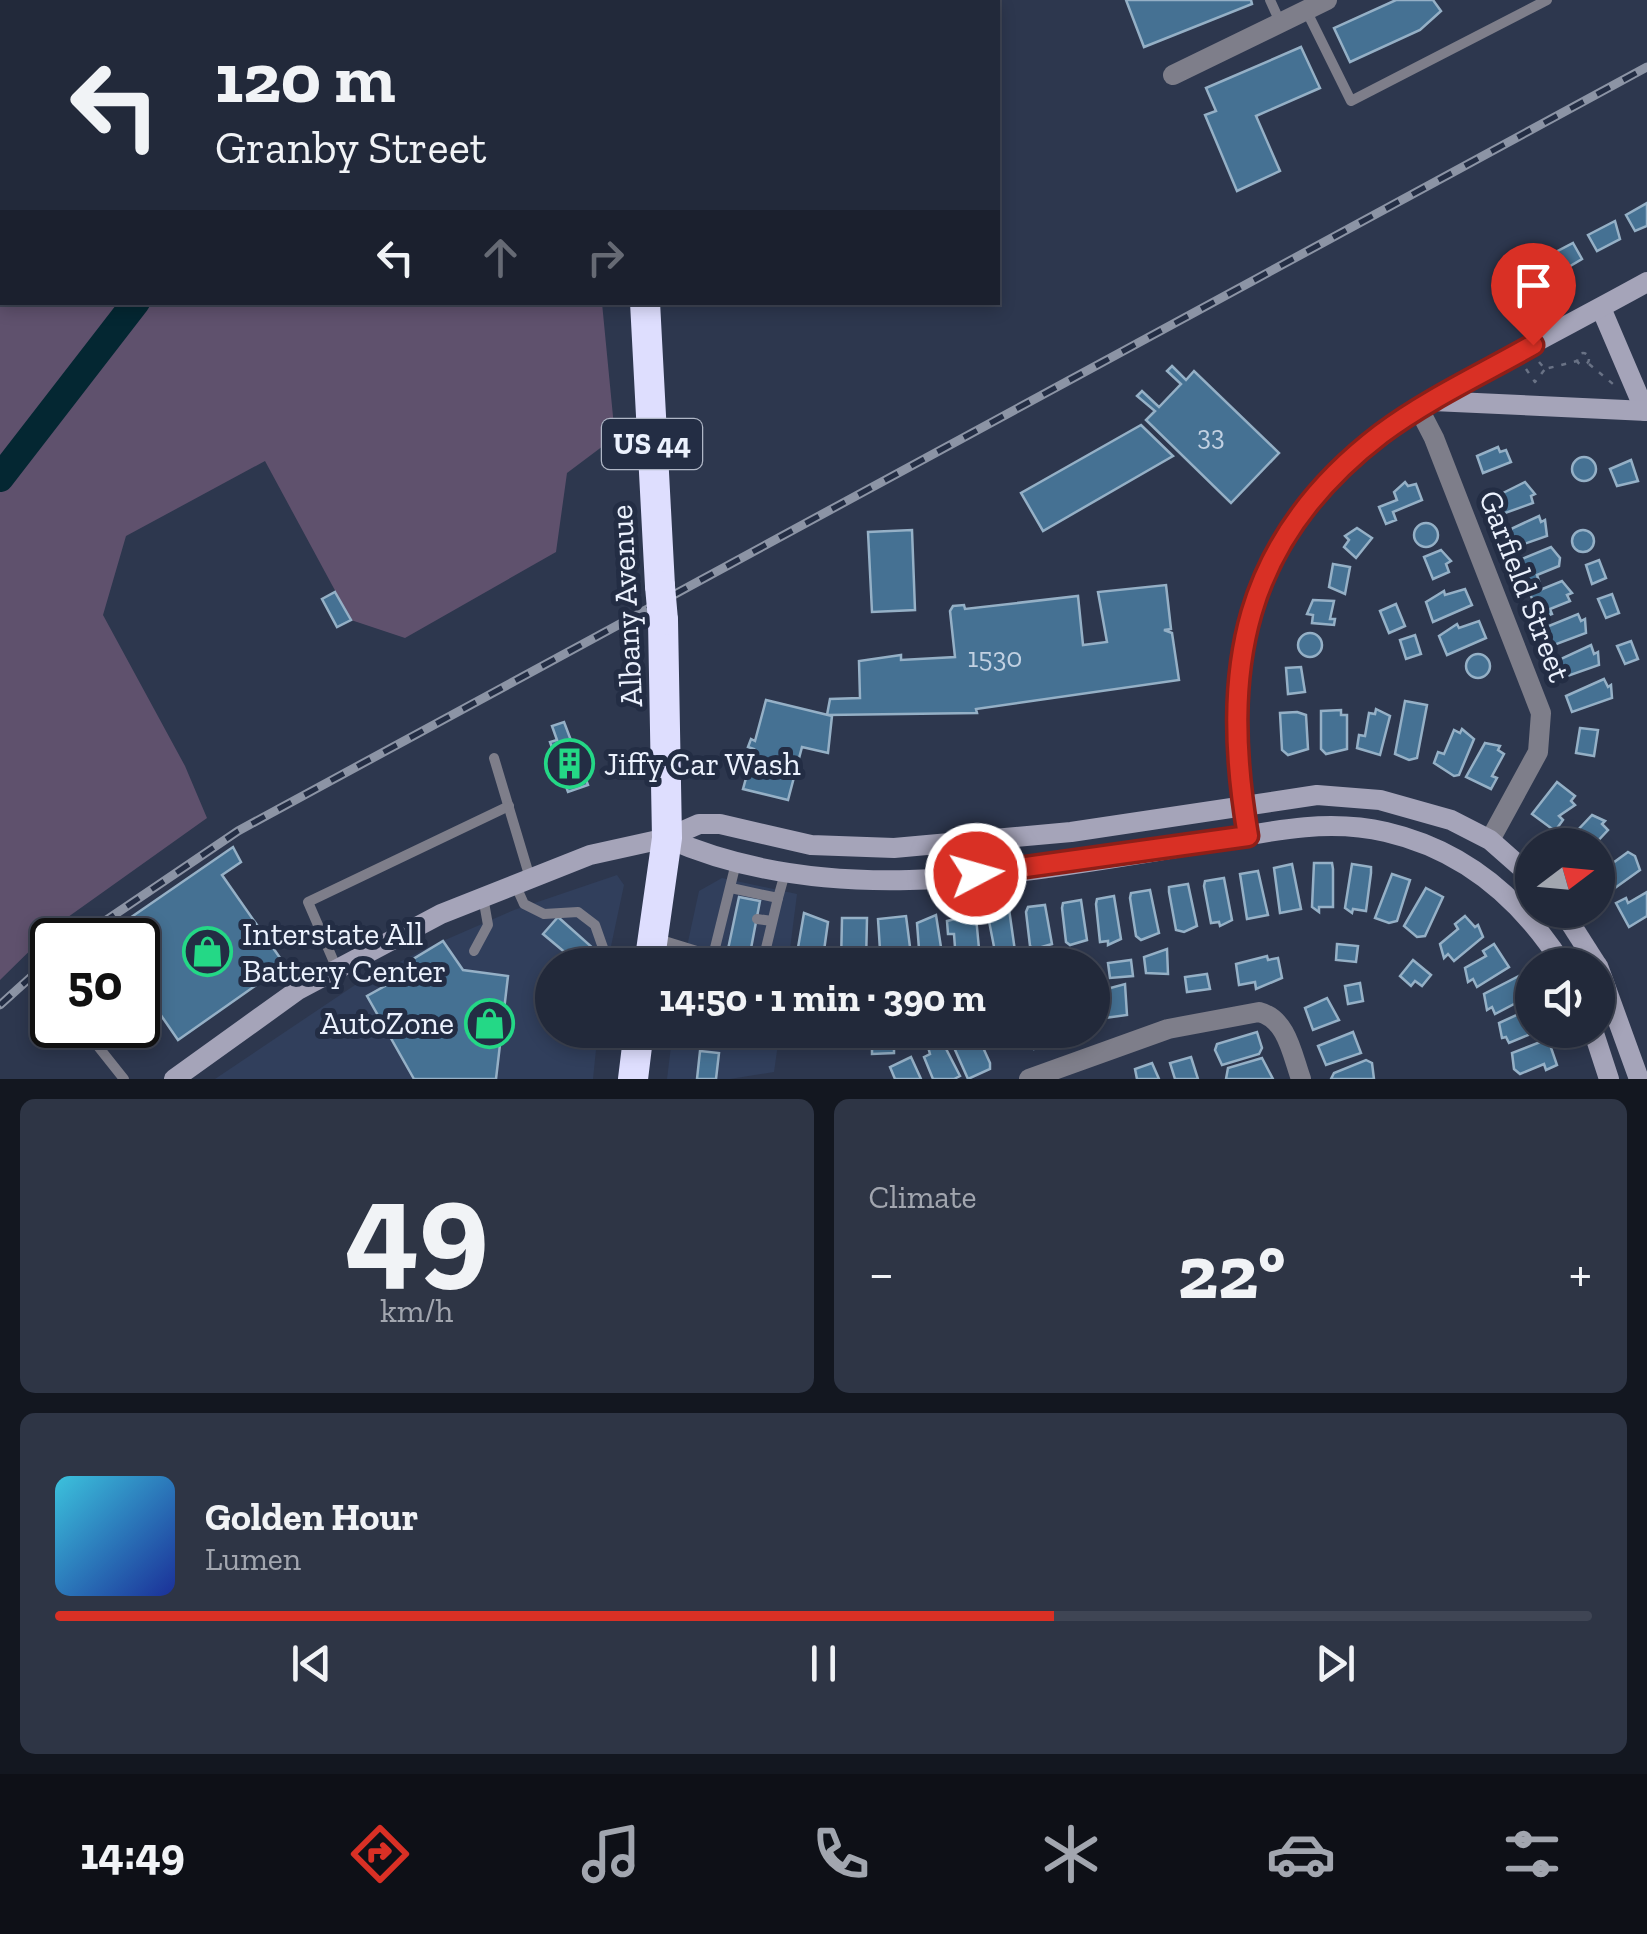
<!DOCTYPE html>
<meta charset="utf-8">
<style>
body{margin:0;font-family:"Zilla Slab",serif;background:#2e3545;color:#f1f3f6;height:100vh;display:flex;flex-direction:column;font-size:38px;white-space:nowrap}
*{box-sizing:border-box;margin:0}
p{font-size:32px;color:#a2a6af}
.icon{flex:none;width:55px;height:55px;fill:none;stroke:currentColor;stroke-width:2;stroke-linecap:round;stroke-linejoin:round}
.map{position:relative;height:1079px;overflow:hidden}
.details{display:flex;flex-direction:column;gap:20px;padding:20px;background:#131720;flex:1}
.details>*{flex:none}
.hud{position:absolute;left:0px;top:0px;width:1000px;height:305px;box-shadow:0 5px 15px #0003,0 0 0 2px #3f4554;background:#22293a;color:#f1f3f6;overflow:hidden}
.needle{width:65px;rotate:74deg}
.tools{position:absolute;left:1515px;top:828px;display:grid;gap:20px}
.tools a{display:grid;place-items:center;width:100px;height:100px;border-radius:50%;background:#22293a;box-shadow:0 5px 15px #0003,0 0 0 2px #3f4554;font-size:50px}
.speed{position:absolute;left:30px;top:918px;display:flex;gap:20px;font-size:50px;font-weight:700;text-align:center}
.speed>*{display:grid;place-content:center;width:130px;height:130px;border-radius:50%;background:#22293a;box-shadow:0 5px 15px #0003,0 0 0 2px #3f4554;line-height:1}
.speed .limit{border:5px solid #111;border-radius:15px;background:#fff;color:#111}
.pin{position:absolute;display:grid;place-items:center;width:85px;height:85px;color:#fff;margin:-102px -42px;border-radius:50% 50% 50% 0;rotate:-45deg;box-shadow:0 0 10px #0007}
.pin .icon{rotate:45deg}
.me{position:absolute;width:110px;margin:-55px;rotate:84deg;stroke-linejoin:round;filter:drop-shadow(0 0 8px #0008)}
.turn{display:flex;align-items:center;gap:35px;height:210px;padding:0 50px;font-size:45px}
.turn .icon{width:130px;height:130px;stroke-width:2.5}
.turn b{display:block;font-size:70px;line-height:85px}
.lanes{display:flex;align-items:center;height:95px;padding:0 50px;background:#0003;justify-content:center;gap:50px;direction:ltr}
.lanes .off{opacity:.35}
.big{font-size:75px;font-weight:700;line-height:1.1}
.details .card{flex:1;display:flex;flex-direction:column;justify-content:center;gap:15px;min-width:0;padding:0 35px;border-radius:15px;background:#2e3545}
.details .dial{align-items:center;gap:0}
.dial b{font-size:130px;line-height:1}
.song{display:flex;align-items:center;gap:30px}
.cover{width:120px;height:120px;border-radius:15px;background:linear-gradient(135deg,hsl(190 70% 55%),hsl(230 70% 35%))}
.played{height:10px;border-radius:5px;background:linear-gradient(90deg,#d93025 65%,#3f4554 65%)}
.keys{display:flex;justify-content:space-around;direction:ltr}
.heat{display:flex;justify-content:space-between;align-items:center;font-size:55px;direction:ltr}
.details .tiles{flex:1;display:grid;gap:20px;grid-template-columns:1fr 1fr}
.card:last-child{grid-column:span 2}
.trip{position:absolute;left:535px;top:948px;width:575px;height:100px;border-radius:50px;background:#22293a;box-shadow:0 5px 15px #0003,0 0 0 2px #3f4554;font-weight:700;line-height:100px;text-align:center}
.tabs{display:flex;height:160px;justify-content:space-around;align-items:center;background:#0e1017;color:#a2a6af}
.tabs .icon{width:70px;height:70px}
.tabs .on{color:#d93025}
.tabs b{font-size:45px;color:#f1f3f6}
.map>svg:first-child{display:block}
.built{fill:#313f5c}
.green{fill:#5f516d}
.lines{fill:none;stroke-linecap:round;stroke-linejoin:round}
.river{stroke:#042732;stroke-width:28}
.building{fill:#457193;stroke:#95b0c6;stroke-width:2.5}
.path{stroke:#697285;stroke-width:2.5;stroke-dasharray:5 8;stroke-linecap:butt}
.lane{stroke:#7e7e8a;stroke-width:10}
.street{stroke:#7e7e8a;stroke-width:20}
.secondary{stroke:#a5a4b9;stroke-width:20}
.highway{stroke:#dedefe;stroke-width:30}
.rail-casing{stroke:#8c94a5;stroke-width:9}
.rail{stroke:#232d44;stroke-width:5;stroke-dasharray:15;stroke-linecap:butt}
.highway-bridge{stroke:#dedefe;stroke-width:30}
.route-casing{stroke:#8d1f18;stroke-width:25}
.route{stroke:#d93025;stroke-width:18}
.labels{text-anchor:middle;stroke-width:10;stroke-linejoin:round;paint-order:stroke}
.number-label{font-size:28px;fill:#c2d1e2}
.shield{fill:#232d44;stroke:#afb6c6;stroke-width:2.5}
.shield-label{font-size:30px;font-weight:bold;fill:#ebf1fd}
.street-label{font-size:32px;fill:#ebf1fd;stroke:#232d44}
.poi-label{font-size:32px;fill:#ebf1fd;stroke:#232d44;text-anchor:start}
</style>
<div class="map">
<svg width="1647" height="1079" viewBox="0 0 1647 1079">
<rect width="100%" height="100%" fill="#2d374e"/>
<g class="built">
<polygon points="617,875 624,885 607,965 552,965 552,1030 598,1030 593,1079 215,1079 355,985 429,947 514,910"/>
<polygon points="722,878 797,894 788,965 683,965 699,891"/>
<polygon points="673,1030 780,1030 774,1072 730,1079 667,1079"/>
</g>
<polygon class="green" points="0,241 2,302 602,303 615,437 567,473 556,552 405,638 351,620 265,461 126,536 103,615 185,766 207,818 54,927 0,980"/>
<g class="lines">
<g class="river">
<polyline points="368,2 369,0"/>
<polyline points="0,478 136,302"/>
</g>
</g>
<g class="building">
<polygon points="1126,0 1251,0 1252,4 1144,47"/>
<polygon points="1396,0 1433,0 1441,11 1420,30 1350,62 1334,28"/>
<polygon points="1301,47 1320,88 1256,116 1280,171 1237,191 1205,115 1216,111 1206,88"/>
<polygon points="1647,203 1647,226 1635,231 1626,215"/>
<polygon points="1615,221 1620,239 1597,251 1588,235"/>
<polygon points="1573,243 1582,259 1560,272 1550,255"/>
<polygon points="1532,262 1541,268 1544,280 1521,292 1513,276"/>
<polygon points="1172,366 1186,380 1194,371 1279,453 1231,503 1146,420 1155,411 1137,396 1142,391 1159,407 1181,384 1167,371"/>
<polygon points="1141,425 1173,456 1043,531 1021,493"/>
<polygon points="1498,447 1500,452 1506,450 1511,462 1483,473 1477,456"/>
<circle cx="1584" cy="469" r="12"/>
<polygon points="1631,460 1638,481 1617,486 1610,469"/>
<polygon points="1405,482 1408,486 1416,484 1422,500 1393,512 1396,520 1386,524 1379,507 1397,500 1394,492"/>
<polygon points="1525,482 1535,494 1531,496 1533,503 1494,517 1487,501"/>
<polygon points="1539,516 1541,522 1545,520 1547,536 1507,550 1500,534"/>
<circle cx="1426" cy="535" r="12"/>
<polygon points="1357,528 1372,538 1356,558 1344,547 1349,540 1345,536"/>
<circle cx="1583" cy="541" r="11"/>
<polygon points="912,530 915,610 872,612 868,532"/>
<polygon points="1551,547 1560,558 1559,566 1537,575 1539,581 1528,585 1517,561"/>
<polygon points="1441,550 1451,561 1446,564 1449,572 1433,579 1424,557"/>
<polygon points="1599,560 1606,578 1592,584 1586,565"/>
<polygon points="1333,564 1350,567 1345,594 1329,587"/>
<polygon points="1562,581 1572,593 1567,595 1570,601 1550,609 1552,614 1541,618 1530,594"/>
<polygon points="1166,585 1171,629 1164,630 1172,633 1179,680 976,709 977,713 827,715 830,699 860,698 859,661 901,655 901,660 955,657 950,611 953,606 964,605 965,609 1078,596 1083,645 1107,642 1098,592"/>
<polygon points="1465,589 1472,605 1433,622 1426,602 1444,591 1445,595"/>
<polygon points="335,592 351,620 337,627 322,599"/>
<polygon points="1612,594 1619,613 1606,618 1598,599"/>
<polygon points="1313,600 1334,601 1330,619 1335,619 1334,625 1312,623 1313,615 1307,614"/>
<polygon points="1396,604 1405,626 1389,633 1380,611"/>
<polygon points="1578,614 1581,621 1585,619 1586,633 1546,648 1539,630"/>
<polygon points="1479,621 1486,638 1447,655 1439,636 1457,624 1459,628"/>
<circle cx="1310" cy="645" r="12"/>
<polygon points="1415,635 1421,654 1406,659 1400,640"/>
<polygon points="1631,641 1638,659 1625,664 1617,646"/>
<polygon points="1591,645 1594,654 1598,652 1599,665 1559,679 1552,663"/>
<circle cx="1478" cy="666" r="12"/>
<polygon points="1301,667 1305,692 1288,694 1286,668"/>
<polygon points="1604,679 1608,687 1611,685 1612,698 1572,712 1566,696"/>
<polygon points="766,700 832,716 828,753 802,747 788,800 743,789 754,749 748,747 751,739 755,741"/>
<polygon points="1405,701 1427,705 1417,758 1409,760 1395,754"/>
<polygon points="1376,709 1390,716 1380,755 1357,748 1359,735 1365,736 1369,713 1375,714"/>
<polygon points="1341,710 1341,715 1347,715 1347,749 1326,754 1321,749 1321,711"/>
<polygon points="1297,712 1306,715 1308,749 1288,755 1282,750 1280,713"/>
<polygon points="564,722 588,785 568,792 550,742 557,740 552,726"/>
<polygon points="1580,728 1598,730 1594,756 1576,753"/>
<polygon points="1462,729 1474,739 1459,775 1454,776 1434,763 1438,752 1444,754 1454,730 1460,733"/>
<polygon points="1485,743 1500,746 1498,750 1504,754 1492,776 1497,778 1491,789 1466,777"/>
<polygon points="1557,782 1575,796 1571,801 1575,805 1559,816 1563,820 1555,831 1532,814"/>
<polygon points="1592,815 1605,821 1602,824 1608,830 1594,845 1565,845 1561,839 1569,829 1574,834"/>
<polygon points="233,847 241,862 222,875 285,965 178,1040 138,982 138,940 98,940"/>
<polygon points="1628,852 1635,856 1640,870 1608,893 1603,892 1598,866 1603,862 1606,868"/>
<polygon points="1314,863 1332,863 1333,869 1333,907 1319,907 1319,912 1312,907"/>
<polygon points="1292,864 1301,909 1280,913 1274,868"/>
<polygon points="1352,864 1371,867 1371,873 1366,911 1353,909 1352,913 1345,908"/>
<polygon points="1258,871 1268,915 1247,919 1240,874"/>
<polygon points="1392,874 1410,880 1397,921 1389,923 1375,918"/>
<polygon points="1224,878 1232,920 1220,926 1219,922 1211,923 1204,886 1205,881"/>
<polygon points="1188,884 1197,926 1184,932 1176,930 1169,892 1169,887"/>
<polygon points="1426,888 1443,897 1425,936 1417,937 1404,926"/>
<polygon points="1150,890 1159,933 1141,940 1136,936 1130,898 1131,893"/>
<polygon points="1647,892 1647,916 1629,927 1616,903 1626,898 1628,903"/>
<polygon points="1114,896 1121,939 1108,945 1108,941 1100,942 1096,904 1097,899"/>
<polygon points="739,897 760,901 749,959 727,954"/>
<polygon points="1081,900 1087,940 1070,945 1066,942 1062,908 1063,903"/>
<polygon points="1045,905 1052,944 1035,949 1030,946 1026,912 1028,907"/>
<polygon points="1009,909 1015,951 996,957 988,916 990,912"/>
<polygon points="804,913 828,922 822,965 795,965"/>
<polygon points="936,915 943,960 926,965 920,962 917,923"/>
<polygon points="906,916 910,947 880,950 878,919"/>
<polygon points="1465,916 1475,927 1478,925 1483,937 1454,961 1448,954 1444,958 1440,944 1458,929 1455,924"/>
<polygon points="558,917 594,949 580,965 543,934"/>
<polygon points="963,917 976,917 980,959 963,964 956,961 954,934 948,934 947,921"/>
<polygon points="842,918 867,918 866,963 841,963"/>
<polygon points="443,941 463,970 508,976 496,1079 414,1079 367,996 392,982 389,977 402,970 400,967"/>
<polygon points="1337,944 1358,946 1356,962 1336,960"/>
<polygon points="1494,944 1509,967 1477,987 1473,979 1468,982 1465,968 1486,956 1483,951"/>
<polygon points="1167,949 1168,974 1146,973 1144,957"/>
<polygon points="1267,956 1268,960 1278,958 1282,978 1256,989 1255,982 1239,985 1236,964"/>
<polygon points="1131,960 1133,976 1110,978 1108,963"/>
<polygon points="1413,960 1431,975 1422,986 1415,981 1411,986 1400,976"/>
<polygon points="1207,974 1210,989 1187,992 1185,977"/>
<polygon points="1519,976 1531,1002 1520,1007 1518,1002 1495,1014 1492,1007 1487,1010 1484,994"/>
<polygon points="1360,983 1363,1001 1348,1004 1345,986"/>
<polygon points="1125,984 1127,1015 1097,1019 1092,993"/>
<polygon points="1327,998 1339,1020 1313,1030 1305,1008"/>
<polygon points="1532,1008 1532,1030 1545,1033 1535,1038 1533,1033 1509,1043 1506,1037 1502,1038 1499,1023"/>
<polygon points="1021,1030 1046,1030 1049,1043 1034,1049"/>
<polygon points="1257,1032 1262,1048 1259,1054 1222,1065 1215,1050 1217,1044"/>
<polygon points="1353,1032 1361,1053 1326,1065 1318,1046"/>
<polygon points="894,1035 894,1053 872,1054 872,1036"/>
<polygon points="966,1036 971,1048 981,1043 990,1063 990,1069 968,1079 952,1043"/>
<polygon points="1548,1039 1557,1065 1546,1070 1544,1064 1520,1074 1514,1069 1512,1053"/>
<polygon points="942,1041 960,1076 954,1079 933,1079 924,1057 930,1054 928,1047"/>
<polygon points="700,1051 719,1053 716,1079 697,1079"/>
<polygon points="911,1057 921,1079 895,1079 890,1067"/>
<polygon points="1191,1057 1198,1079 1175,1079 1170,1063"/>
<polygon points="1262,1058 1273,1079 1226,1079 1228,1068"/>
<polygon points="1366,1060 1372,1063 1374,1079 1331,1079 1334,1073"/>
<polygon points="1152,1063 1159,1079 1137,1079 1135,1069"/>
</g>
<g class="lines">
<g class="path">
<circle cx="1583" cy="359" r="6"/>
<polyline points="1539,362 1545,369 1577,361"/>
<polyline points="1589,364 1613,384"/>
<polyline points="1526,369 1535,382 1545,369"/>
</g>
<g class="lane">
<polyline points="1270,0 1280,22"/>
<polyline points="1306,10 1351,101 1547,0"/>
<polyline points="494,758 530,878"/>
<polyline points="515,884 524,904 544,914 578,912 595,925 608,962 631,965"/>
<polyline points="731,888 778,898 785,873"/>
<polyline points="757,919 772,921"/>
<polyline points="658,939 713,956 736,863"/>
<polyline points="474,951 488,925 483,897"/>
<polyline points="713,956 758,965"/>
<polyline points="762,965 778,898"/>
<polyline points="337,969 308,902 509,806"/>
<polyline points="81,1025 124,1079"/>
</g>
<g class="street">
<polyline points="1173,75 1327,0"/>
<polyline points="1419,409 1434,438 1541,713 1538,752 1490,840"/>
<path d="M1029,1079L1168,1029L1259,1012C1287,1019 1292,1054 1301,1079"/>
</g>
<g class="secondary">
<polyline points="725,2 731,0"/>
<polyline points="1601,308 1645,411"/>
<polyline points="1433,401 1647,411"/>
<path d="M1248,836C1189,489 1388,425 1647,282"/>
<path d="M667,838C828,910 1016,874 1183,847C1251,836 1318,816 1386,832C1464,850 1521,899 1563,965"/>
<polyline points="1562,910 1597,965"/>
<polyline points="1598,966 1639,1079"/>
<polyline points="1593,1030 1609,1079"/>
<polyline points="174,1079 298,990 441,914 590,855 667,838 699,824 720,824 811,845 894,848 1071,832 1317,795 1380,800 1451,820 1490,840 1532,877"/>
</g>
<g class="highway">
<polyline points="591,0 592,2"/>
<polyline points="645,302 660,586"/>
<polyline points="649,965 667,838 663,620"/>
<polyline points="633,1079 639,1030"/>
</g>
<defs>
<g id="rail">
<polyline points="77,940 238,831 1647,67"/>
<polyline points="0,1005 52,958"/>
</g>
</defs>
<use href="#rail" class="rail-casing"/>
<use href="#rail" class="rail"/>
<polyline class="highway-bridge" points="660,586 663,620"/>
</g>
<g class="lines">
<defs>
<path id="route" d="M976,874L1248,836C1220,670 1241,541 1381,434C1428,399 1482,374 1533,345"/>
</defs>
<use href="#route" class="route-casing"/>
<use href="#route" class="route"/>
</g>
<defs>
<symbol id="building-ring" viewBox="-11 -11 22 22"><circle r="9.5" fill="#232d44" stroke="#24d886" stroke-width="1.5"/><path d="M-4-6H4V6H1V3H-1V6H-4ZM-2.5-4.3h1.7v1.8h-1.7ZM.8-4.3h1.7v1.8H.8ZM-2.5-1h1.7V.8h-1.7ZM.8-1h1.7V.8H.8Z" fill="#24d886"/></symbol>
<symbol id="shop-ring" viewBox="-11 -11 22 22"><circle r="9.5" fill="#232d44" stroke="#24d886" stroke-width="1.5"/><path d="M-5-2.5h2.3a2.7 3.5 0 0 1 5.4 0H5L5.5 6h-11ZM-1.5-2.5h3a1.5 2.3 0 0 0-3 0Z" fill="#24d886"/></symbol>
</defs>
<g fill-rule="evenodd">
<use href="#building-ring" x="542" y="736" width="55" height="55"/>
<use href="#shop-ring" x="180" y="924" width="55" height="55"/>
<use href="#shop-ring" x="462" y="996" width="55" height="55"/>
</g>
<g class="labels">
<g class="number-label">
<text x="1211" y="445">33</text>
<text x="995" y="667">1530</text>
</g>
<rect class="shield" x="602" y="419" width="100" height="50" rx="8"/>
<g class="shield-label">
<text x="652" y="454">US 44</text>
</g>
<g class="street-label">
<text transform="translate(1525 586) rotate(69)" y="11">Garfield Street</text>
<text transform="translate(626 606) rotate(-93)" y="11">Albany Avenue</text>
</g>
<g class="poi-label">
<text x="604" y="775">Jiffy Car Wash</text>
<text x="242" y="945">Interstate All<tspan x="242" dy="37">Battery Center</tspan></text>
<text x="454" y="1034" text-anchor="end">AutoZone</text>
</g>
</g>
</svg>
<div class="tools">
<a><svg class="needle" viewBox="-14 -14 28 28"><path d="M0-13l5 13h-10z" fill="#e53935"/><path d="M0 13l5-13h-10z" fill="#a2a6af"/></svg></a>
<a><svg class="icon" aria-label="sound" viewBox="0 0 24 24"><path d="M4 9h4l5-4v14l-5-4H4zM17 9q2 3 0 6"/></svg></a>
</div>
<div class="speed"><div class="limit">50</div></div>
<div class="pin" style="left:1533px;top:345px;background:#d93025"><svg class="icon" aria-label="arrive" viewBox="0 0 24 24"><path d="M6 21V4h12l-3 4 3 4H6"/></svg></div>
<svg class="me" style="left:976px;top:874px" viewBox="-20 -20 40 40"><circle r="17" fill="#d93025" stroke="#fff" stroke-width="3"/><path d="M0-11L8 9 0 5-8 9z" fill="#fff"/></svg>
<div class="trip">14:50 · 1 min · 390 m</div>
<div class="hud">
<div class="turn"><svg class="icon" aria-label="left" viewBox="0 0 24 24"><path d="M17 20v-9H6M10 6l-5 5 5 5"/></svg><div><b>120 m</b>Granby Street</div></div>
<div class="lanes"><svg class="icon" aria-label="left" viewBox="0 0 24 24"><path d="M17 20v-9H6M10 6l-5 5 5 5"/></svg><svg class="icon off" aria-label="ahead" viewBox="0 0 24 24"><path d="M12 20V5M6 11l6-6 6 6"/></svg><svg class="icon off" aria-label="right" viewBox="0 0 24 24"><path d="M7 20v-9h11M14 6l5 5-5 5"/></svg></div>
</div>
</div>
<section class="details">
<div class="tiles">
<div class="card dial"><b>49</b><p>km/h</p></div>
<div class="card"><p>Climate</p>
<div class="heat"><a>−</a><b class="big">22°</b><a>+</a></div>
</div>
<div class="card">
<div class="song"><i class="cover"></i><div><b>Golden Hour</b><p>Lumen</p></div></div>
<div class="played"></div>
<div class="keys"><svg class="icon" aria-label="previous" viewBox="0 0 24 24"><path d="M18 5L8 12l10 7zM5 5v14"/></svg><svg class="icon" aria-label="pause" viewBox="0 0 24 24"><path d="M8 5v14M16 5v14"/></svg><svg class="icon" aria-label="next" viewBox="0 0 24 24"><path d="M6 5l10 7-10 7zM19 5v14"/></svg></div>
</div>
</div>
</section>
<nav class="tabs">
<b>14:49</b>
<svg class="icon on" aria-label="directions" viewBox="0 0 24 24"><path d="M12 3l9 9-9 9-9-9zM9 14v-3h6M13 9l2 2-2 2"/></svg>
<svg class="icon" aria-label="music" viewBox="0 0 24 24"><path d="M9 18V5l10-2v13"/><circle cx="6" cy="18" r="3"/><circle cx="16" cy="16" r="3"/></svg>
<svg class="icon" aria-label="phone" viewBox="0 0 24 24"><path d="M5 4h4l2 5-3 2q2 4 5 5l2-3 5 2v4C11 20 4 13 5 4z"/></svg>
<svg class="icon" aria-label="climate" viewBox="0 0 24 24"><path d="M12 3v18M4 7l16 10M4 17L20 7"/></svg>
<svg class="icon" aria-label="car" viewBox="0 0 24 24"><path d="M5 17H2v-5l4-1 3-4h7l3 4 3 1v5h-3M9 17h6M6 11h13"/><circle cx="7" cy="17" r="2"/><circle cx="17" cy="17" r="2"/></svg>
<svg class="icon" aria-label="filters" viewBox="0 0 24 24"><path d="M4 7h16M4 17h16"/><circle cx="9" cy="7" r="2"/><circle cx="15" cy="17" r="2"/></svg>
</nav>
